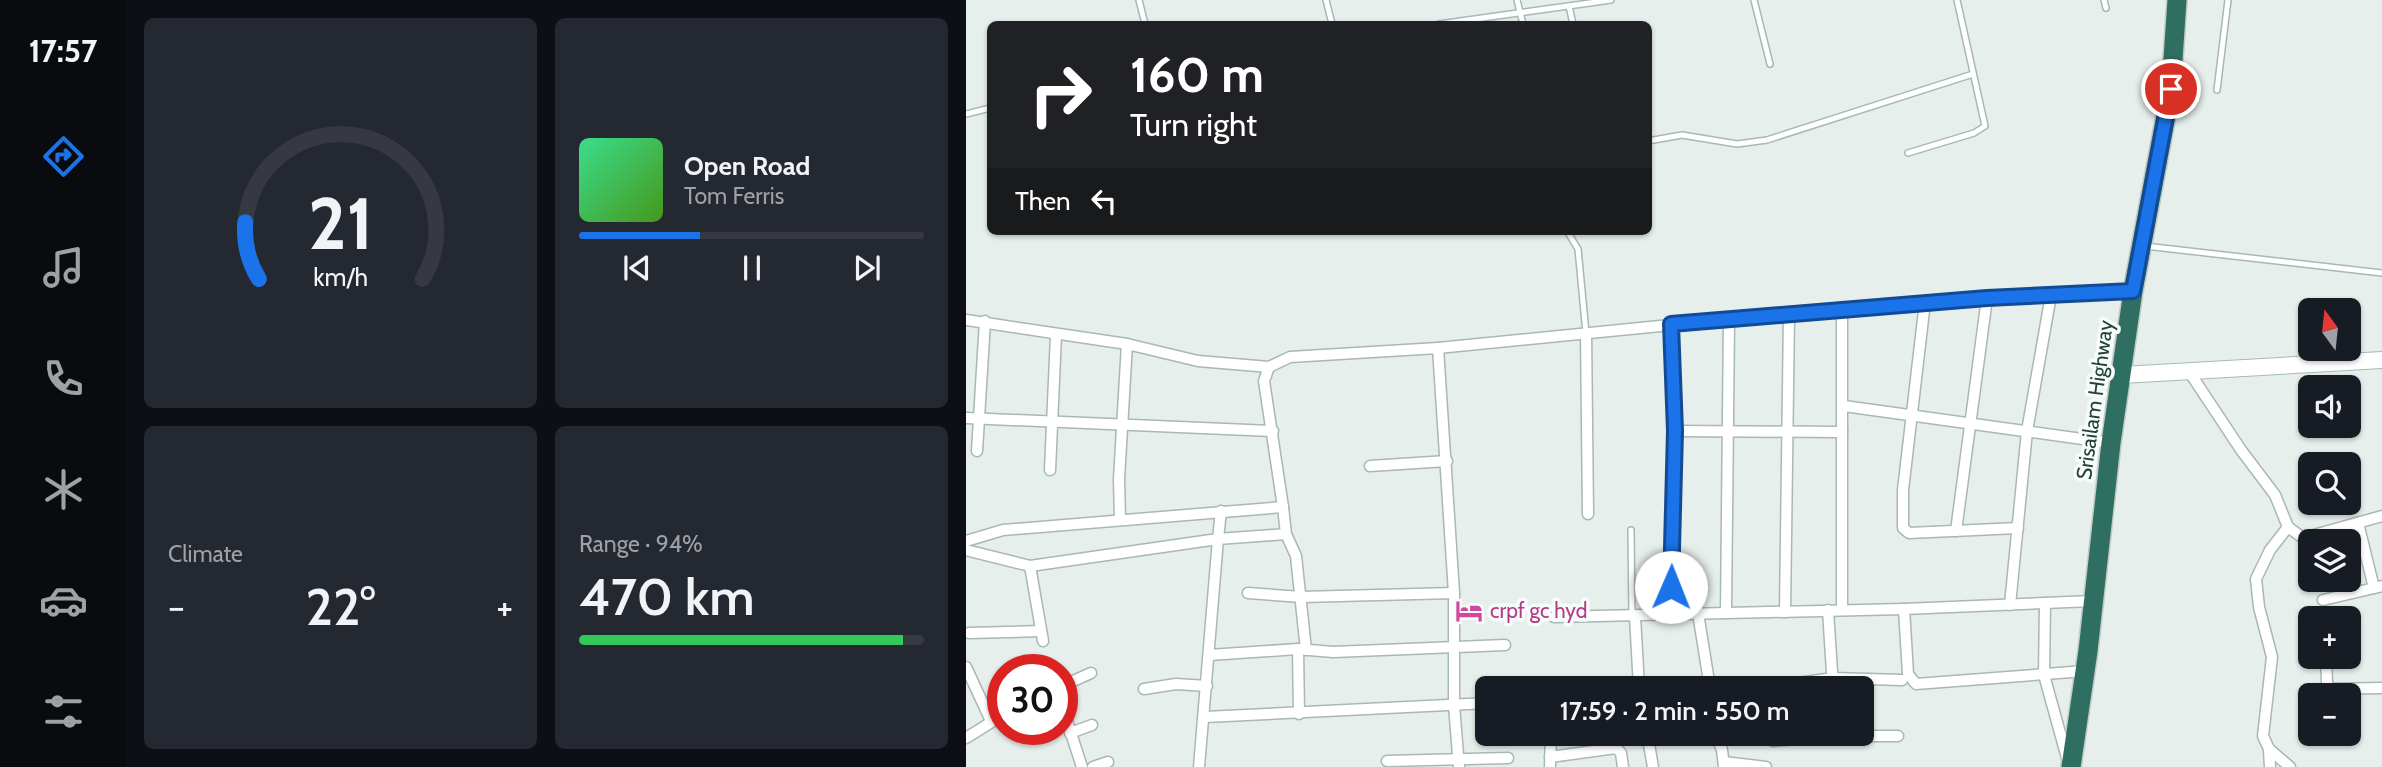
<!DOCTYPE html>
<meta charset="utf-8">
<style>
body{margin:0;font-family:Cabin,sans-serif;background:#242831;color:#f1f3f6;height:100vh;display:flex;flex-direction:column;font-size:26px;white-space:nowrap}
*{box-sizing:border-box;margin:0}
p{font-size:23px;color:#9ea1a6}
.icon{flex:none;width:38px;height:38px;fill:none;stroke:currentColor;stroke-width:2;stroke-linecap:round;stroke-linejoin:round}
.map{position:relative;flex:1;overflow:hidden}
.details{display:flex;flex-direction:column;gap:18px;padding:18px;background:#0d0f14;width:840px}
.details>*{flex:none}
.guide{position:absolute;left:21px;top:21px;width:665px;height:214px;border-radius:10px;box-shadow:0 2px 5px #0004;background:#202124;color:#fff;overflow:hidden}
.needle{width:46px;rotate:345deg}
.fabs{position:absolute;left:1332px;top:298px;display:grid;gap:14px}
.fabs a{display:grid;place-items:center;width:63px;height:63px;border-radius:10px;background:#171b24;box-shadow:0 2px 5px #0004;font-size:35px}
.speed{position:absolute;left:21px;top:654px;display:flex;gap:14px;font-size:35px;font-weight:700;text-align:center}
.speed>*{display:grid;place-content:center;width:91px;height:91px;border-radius:50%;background:#171b24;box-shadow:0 2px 5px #0004;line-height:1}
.speed .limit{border:10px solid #d22;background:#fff;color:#111}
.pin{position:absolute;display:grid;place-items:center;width:60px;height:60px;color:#fff;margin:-30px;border:4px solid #fff;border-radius:50%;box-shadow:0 2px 7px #0007}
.me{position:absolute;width:77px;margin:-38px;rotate:1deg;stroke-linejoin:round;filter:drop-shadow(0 0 5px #0008)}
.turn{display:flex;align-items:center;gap:24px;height:147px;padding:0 28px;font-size:32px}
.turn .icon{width:91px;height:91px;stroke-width:2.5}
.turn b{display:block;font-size:49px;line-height:60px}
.then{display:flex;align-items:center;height:66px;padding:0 28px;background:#0003;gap:14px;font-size:26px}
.big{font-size:52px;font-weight:600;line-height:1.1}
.details .card{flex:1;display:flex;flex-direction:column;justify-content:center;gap:10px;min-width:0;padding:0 24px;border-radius:10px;background:#242831}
.details .dial{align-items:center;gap:0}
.dial svg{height:182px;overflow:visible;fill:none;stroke:#363941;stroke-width:7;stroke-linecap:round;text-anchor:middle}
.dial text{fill:#f1f3f6;stroke:none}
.song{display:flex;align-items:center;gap:21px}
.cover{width:84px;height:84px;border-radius:10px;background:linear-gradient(135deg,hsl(150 70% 55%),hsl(100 70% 35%))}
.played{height:7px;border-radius:4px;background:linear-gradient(90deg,#1a73e8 35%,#363941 35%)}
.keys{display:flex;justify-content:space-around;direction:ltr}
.heat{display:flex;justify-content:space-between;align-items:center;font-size:38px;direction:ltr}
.charge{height:10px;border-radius:5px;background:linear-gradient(90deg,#34c759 94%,#363941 0)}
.details .tiles{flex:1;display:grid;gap:18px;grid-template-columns:repeat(2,1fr)}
.trip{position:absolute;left:509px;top:676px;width:399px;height:70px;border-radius:10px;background:#171b24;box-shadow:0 2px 5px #0004;font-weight:600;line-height:70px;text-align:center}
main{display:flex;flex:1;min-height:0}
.dock{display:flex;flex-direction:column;width:126px;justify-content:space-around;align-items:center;background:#090b0e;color:#9ea1a6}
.dock .icon{width:49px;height:49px}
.dock .current{color:#1a73e8}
.dock b{font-size:32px;color:#f1f3f6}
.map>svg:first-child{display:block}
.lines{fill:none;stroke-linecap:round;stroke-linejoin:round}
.lane-casing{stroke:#a8b8b2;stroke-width:8}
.street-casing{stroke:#a8b8b2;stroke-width:13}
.secondary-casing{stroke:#a4bbb3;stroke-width:18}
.highway-casing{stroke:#c2cac8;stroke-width:22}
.lane{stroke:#fff;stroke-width:5}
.street{stroke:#fff;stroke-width:10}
.secondary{stroke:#fff;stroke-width:16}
.highway{stroke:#2f6f62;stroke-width:19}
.route-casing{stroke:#114b97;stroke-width:18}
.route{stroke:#1a73e8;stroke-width:12}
.labels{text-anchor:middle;stroke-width:7;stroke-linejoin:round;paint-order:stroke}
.street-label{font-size:21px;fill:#24423a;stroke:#f7fbf9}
.hotel-label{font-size:21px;fill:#b23c85;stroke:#f7fbf9;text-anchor:start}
</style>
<main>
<nav class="dock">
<b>17:57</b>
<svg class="icon current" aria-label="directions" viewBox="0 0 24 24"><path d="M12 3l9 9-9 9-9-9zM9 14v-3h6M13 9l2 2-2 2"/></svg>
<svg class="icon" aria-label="music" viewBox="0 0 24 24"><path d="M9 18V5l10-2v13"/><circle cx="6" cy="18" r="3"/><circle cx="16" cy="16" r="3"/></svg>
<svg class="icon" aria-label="phone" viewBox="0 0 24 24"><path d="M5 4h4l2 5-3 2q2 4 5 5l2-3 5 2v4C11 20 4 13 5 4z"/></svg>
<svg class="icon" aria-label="climate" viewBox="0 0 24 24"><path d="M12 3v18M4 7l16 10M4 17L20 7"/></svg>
<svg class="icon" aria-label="car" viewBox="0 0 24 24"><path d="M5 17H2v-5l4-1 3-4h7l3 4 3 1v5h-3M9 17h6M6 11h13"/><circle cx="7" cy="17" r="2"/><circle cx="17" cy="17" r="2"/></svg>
<svg class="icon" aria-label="filters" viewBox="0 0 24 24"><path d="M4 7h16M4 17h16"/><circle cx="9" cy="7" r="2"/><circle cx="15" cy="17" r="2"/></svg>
</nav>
<section class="details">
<div class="tiles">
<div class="card dial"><svg viewBox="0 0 100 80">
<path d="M14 69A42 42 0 1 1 86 69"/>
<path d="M14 69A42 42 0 0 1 8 44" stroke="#1a73e8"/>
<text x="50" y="56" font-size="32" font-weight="700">21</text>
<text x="50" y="72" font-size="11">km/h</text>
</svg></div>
<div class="card">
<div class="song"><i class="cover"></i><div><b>Open Road</b><p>Tom Ferris</p></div></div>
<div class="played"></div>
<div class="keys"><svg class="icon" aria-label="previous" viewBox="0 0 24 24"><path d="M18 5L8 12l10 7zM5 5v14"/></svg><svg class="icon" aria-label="pause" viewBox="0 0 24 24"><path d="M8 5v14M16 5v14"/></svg><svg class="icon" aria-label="next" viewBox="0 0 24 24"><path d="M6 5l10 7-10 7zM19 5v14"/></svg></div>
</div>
<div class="card"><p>Climate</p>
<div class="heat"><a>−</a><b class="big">22°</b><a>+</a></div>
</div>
<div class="card"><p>Range · 94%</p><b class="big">470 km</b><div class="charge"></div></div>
</div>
</section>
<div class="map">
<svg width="1416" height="767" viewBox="0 0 1416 767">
<rect width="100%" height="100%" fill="#e6efeb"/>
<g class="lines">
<defs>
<g id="lane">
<polyline points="173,0 179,24"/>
<polyline points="360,0 366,24"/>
<polyline points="551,0 557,24"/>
<polyline points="788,0 804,64"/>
<polyline points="1138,0 1140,8"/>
<polyline points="603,6 607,24"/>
<polyline points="473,24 645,0"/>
<polyline points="1251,90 1262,0"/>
<polyline points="0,114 24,108"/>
<polyline points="682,141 716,135 771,144 801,140 1007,74"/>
<polyline points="942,153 1008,133 1019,126 991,0"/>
<polyline points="601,231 612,249 620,333"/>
<polyline points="1179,246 1416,273"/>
<polyline points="665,530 666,615"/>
</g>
<g id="street">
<polyline points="959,302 937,490 937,528 943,533 1052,528"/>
<polyline points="876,308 876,610"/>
<polyline points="0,320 161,344 232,361 303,367 324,357 472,348 488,593 488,705 493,767"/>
<polyline points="620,333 622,514"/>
<polyline points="472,348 876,308 1167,291"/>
<polyline points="1224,373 1275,450 1309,495 1322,527 1337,538 1416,516"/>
<polyline points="878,406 1145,443"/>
<polyline points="0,418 307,431"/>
<polyline points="709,431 876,432"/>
<polyline points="11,451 19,321"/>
<polyline points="404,466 481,461"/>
<polyline points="84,470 90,335"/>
<polyline points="154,519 153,479 161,344"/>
<polyline points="1392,523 1408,588 1416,586"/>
<polyline points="1322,527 1304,550 1290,579 1293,607 1306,657 1297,736 1303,749 1324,767"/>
<polyline points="990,531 1021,298"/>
<polyline points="320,534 330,556 340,650"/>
<polyline points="0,541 37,530 317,507 298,381 303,367"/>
<polyline points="0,550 64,566 252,539 255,511"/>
<polyline points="64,566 77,641"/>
<polyline points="282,593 335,597 488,593"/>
<polyline points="1357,600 1408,588"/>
<polyline points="1079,603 1078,675 1101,758"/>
<polyline points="1044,605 1061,431 1085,295"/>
<polyline points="938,609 942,674 950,684 1119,671"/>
<polyline points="862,610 867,688"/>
<polyline points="760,612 763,319"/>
<polyline points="819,612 823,314"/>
<polyline points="705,613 709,431 705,324"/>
<polyline points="732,613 744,688"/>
<polyline points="669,616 673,688"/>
<polyline points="588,617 938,609 1127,601"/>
<polyline points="3,633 75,631"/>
<polyline points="332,649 333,714"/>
<polyline points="243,655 332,649 367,652 539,645"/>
<polyline points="1360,656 1361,683 1364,689 1416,688"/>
<polyline points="0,667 25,721"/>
<polyline points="96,686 125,673"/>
<polyline points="804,687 867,678 936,680"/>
<polyline points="178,689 210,684 241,686"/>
<polyline points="239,717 522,703"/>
<polyline points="100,718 116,767"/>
<polyline points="104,733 126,725"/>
<polyline points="681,733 687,767"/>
<polyline points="749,733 756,750 758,767"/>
<polyline points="869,733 869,736 932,736"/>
<polyline points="0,738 37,715"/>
<polyline points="807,741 869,736"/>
<polyline points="1303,749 1304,767"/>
<polyline points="584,757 650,748 655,753 657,767"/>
<polyline points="421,761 542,758"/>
<polyline points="758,762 800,767"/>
<polyline points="127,767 142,762"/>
<polyline points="233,767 252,539 320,534 317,507"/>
<polyline points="584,767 585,733"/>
</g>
<polyline id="secondary" points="1156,375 1416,360"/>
<polyline id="highway" points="1105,767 1122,651 1145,443 1167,291 1205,89 1211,0"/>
</defs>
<use href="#lane" class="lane-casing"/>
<use href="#street" class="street-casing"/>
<use href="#secondary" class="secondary-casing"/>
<use href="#highway" class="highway-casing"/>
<use href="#lane" class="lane"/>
<use href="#street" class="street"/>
<use href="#secondary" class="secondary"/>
<use href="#highway" class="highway"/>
</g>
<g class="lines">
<defs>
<polyline id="route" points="705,587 709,431 705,324 1021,298 1167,291 1205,89"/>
</defs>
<use href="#route" class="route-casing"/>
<use href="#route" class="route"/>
</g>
<defs>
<symbol id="hotel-bare" viewBox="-9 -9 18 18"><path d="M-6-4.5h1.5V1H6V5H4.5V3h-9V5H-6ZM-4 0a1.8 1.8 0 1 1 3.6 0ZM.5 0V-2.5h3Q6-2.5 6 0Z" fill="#d1479c" stroke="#f7fbf9" stroke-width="2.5" paint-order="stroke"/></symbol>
</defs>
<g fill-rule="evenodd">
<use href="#hotel-bare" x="484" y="592" width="38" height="38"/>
</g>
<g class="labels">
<g class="street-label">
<text transform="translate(1129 400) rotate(-82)" y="7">Srisailam Highway</text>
</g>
<g class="hotel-label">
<text x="524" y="618">crpf gc hyd</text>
</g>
</g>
</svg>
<div class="fabs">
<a><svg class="needle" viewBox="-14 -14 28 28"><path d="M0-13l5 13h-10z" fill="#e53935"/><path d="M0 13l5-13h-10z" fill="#9ea1a6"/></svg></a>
<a><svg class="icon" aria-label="sound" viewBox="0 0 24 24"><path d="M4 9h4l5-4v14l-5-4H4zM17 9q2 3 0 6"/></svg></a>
<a><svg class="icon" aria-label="search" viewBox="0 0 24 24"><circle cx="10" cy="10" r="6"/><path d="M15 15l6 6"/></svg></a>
<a><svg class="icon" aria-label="layers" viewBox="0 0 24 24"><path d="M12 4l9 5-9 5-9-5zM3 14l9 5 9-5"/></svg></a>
<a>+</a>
<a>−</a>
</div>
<div class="speed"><div class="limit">30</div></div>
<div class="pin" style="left:1205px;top:89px;background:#d93025"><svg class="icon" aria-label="arrive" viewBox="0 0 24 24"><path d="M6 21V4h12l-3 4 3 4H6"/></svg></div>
<svg class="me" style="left:705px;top:587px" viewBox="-20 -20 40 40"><circle r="19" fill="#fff"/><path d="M0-13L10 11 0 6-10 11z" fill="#1a73e8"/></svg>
<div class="trip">17:59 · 2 min · 550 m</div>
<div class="guide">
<div class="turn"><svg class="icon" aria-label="right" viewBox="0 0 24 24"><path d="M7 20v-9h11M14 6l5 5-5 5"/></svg><div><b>160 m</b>Turn right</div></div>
<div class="then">Then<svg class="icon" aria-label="left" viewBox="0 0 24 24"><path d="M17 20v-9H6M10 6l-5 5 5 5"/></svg></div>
</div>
</div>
</main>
